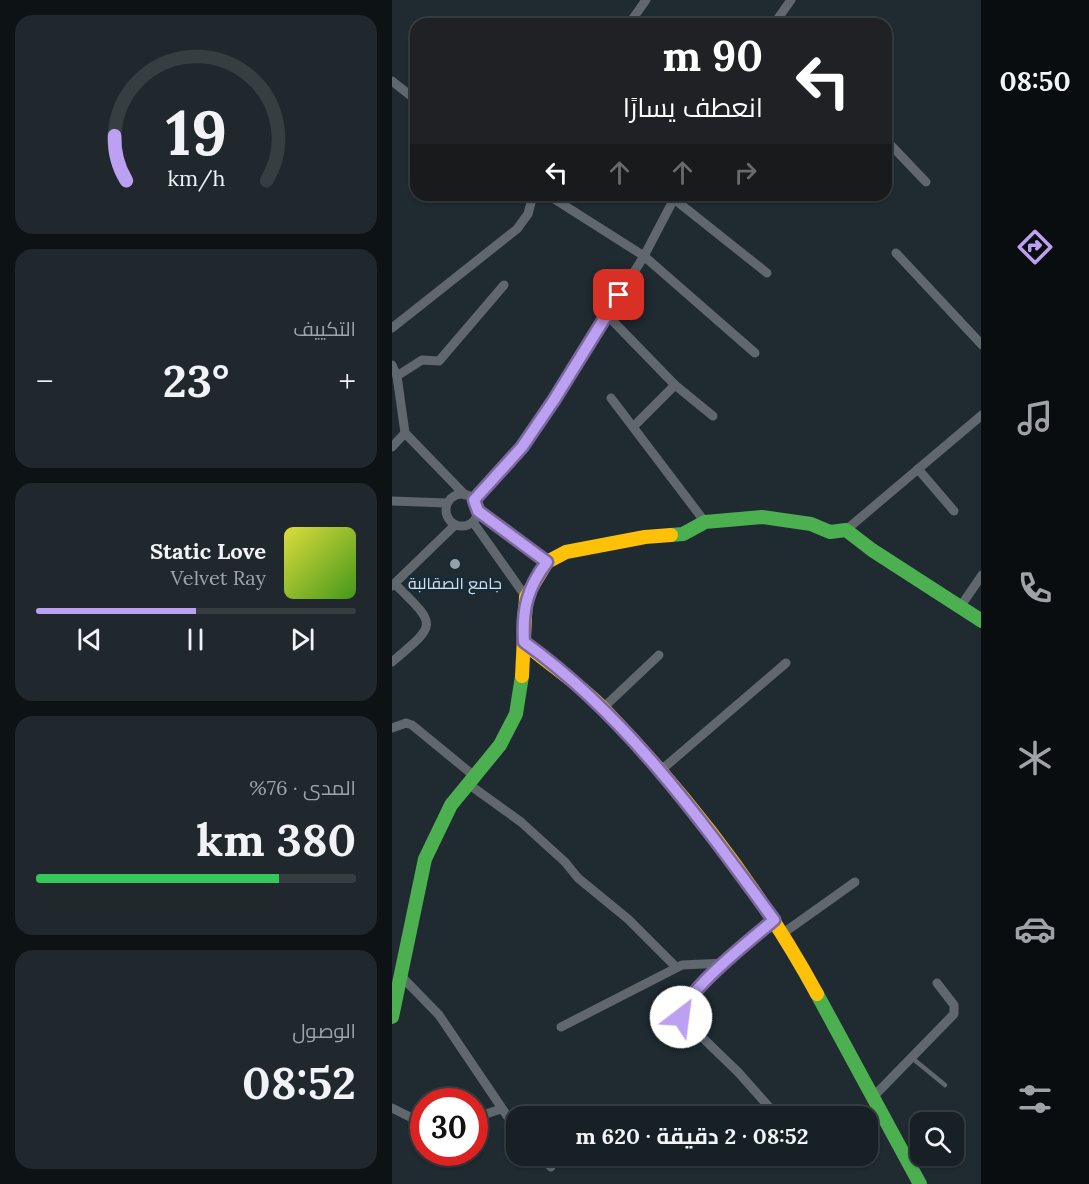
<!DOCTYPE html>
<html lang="ar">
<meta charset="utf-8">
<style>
body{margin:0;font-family:Lora,Cairo,serif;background:#20282d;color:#f1f3f6;direction:rtl;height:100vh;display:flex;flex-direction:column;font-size:22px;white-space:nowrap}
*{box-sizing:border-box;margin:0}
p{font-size:20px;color:#9ea3a7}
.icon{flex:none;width:33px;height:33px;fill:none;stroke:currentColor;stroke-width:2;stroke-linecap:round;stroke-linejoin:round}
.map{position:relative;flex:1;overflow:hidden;direction:ltr}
.drawer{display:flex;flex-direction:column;gap:15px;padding:15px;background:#0d1214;width:392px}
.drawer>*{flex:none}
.top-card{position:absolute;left:18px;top:18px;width:482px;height:183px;border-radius:18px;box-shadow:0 2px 4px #0004,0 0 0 2px #363e42;direction:rtl;background:#202124;color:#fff;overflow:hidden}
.fabs{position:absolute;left:518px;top:1112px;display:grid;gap:12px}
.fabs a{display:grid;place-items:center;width:54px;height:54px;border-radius:12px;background:#172025;box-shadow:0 2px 4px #0004,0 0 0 2px #363e42;font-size:30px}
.speed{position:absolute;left:18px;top:1088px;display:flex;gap:12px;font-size:30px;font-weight:700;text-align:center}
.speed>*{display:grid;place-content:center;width:78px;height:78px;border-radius:50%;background:#172025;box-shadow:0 2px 4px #0004,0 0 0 2px #363e42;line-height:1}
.speed .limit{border:9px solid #d22;background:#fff;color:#111}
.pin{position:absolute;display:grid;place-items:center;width:51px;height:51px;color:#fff;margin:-26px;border-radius:12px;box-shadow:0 3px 9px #0006}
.me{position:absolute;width:66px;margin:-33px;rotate:30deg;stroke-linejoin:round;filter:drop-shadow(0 0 4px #0008)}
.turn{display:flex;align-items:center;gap:21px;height:126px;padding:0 30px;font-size:27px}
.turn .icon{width:78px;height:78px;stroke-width:2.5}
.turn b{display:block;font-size:42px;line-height:51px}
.lanes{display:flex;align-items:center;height:57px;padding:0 30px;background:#0003;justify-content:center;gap:30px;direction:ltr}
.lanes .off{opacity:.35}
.big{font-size:45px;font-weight:700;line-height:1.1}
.drawer .widget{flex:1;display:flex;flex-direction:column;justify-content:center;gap:9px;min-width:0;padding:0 21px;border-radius:18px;background:#20282d}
.drawer .dial{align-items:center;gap:0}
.dial svg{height:156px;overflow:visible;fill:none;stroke:#363e42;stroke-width:7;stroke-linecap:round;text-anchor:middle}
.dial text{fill:#f1f3f6;stroke:none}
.song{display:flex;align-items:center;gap:18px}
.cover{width:72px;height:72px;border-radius:9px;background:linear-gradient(135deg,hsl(60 70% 55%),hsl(100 70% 35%))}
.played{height:6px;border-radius:3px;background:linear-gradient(90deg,#bca0f2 50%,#363e42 50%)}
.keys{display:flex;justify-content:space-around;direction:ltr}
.heat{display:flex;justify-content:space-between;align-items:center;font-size:33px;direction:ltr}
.charge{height:9px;border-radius:4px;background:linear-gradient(90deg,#34c759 76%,#363e42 0)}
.trip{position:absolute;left:114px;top:1106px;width:372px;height:60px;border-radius:18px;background:#172025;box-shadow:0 2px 4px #0004,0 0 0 2px #363e42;font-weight:700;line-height:60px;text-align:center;direction:rtl}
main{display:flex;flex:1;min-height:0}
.dock{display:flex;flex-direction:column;width:108px;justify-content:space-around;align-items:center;background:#090d0f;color:#9ea3a7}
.dock .icon{width:42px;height:42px}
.dock .on{color:#bca0f2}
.dock b{font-size:27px;color:#f1f3f6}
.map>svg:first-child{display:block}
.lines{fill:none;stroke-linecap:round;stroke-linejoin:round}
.lane{stroke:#60686e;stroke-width:4.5}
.street{stroke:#60686e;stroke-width:9}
.fast{stroke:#4caf50;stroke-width:14}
.slow{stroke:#ffc107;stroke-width:14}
.route-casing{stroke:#7a689d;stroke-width:15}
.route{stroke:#bca0f2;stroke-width:10}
.poi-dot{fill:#95a1a9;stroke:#182b38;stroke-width:2}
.labels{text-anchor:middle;stroke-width:6;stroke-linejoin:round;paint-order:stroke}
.poi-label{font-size:16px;fill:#d5e1ea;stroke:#182b38}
</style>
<main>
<nav class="dock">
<b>08:50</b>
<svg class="icon on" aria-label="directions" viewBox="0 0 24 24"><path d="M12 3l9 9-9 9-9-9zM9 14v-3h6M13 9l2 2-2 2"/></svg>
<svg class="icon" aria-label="music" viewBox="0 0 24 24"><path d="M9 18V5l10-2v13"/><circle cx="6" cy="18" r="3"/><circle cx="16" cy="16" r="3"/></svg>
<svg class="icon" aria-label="phone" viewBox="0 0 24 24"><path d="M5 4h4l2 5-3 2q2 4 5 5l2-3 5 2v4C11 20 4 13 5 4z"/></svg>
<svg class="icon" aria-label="climate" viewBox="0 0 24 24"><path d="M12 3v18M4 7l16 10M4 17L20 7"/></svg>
<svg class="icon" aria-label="car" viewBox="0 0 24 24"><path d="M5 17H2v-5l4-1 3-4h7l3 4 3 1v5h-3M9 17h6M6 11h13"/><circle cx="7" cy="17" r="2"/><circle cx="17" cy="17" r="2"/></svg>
<svg class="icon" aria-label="filters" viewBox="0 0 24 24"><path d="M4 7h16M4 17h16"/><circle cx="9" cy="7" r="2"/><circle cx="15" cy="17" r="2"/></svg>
</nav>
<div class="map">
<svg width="590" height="1184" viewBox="0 0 590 1184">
<rect width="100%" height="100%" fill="#1f2a31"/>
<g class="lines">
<polyline class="lane" points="520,1058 553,1085"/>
<g class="street">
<polyline points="237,24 254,0"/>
<polyline points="382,24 399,0"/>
<polyline points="0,81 24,100"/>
<polyline points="494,140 534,182"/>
<polyline points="156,195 252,256 363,353"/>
<polyline points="282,199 375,273"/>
<polyline points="504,253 590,345"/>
<polyline points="214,314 283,385 321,416"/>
<polyline points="0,328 125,229 136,214 141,195"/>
<polyline points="0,365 5,376 13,433 73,495"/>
<polyline points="5,376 30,360 47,361 112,285"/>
<polyline points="219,398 313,522"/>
<polyline points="242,426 283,385"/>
<polyline points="0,447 13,433"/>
<polyline points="526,469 562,511"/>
<circle cx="70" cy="510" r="16"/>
<polyline points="82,500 130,447 162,400 252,256 284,195"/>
<polyline points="0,501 55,503"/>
<polyline points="86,511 155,562"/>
<polyline points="81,522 134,597"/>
<polyline points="454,530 590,415"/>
<polyline points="0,586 63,525"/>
<polyline points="568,607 590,575"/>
<path d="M0,662C46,623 45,626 3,584"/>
<polyline points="211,708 267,655"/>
<polyline points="0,728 14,723 20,725 81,775"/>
<polyline points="268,771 394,663"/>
<polyline points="75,783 129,822 173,862 186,878 236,919 284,967"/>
<path d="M382,920C362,937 290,993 289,1017L346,1072L385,1116"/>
<polyline points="390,934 463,882"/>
<polyline points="7,974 47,1015 124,1129"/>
<polyline points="169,1027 290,965 333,963"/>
<polyline points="480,1098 562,1014 562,1005 545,983"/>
<polyline points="0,1108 32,1124"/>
<polyline points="82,1118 109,1109"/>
<polyline points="146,1155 159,1167"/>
</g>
<g class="fast">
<polyline points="279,535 291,534 313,522 370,517 419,524 438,532 454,530 480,550 590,621"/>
<polyline points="425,994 528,1184"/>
<polyline points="0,1017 33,859 59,805 108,745 124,714 130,676"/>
</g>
<g class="slow">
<path d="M132,643C158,665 189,685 213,710C294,794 369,891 425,994"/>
<polyline points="130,676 134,597 155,562 174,552 253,537 279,535"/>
</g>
</g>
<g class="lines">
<defs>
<path id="route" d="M227,295L162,400L130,447L82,500L86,511L155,562C135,588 130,610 132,642C234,715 309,820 382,920C362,937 290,993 289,1017"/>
</defs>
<use href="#route" class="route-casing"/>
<use href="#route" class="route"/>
</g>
<circle class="poi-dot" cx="63" cy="564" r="6"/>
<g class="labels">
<g class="poi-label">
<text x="63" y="589">جامع الصقالبة</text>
</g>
</g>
</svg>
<div class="fabs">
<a><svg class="icon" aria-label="search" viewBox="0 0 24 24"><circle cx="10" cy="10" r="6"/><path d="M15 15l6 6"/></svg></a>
</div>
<div class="speed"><div class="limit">30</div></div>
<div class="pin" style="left:227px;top:295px;background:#d93025"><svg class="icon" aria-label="arrive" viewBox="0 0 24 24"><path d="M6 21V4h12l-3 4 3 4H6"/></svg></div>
<svg class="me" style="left:289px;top:1017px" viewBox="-20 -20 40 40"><circle r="19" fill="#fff"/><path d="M0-13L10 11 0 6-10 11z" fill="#bca0f2"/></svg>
<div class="trip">08:52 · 2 دقيقة · 620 m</div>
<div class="top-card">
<div class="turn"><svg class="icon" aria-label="left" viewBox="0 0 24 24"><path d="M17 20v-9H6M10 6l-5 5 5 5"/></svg><div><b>90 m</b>انعطف يسارًا</div></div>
<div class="lanes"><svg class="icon" aria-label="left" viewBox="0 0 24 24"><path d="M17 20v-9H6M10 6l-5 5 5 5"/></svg><svg class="icon off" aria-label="ahead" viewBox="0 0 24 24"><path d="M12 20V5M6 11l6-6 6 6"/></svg><svg class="icon off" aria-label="ahead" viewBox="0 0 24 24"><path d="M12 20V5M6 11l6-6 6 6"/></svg><svg class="icon off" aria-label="right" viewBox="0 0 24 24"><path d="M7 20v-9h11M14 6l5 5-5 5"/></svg></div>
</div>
</div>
<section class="drawer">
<div class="widget dial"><svg viewBox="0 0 100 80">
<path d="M14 69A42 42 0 1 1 86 69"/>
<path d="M14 69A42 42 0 0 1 8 46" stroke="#bca0f2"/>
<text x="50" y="56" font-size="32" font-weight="700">19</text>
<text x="50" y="72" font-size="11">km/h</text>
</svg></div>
<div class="widget"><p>التكييف</p>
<div class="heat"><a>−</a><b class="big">23°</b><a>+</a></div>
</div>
<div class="widget">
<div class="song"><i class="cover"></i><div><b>Static Love</b><p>Velvet Ray</p></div></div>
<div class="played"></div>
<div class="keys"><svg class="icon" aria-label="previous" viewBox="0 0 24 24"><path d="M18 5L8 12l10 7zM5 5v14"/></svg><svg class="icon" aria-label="pause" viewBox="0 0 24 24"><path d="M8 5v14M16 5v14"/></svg><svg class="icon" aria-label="next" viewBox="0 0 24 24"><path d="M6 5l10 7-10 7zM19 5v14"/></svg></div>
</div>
<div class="widget"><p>المدى · 76%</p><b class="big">380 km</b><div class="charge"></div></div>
<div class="widget"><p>الوصول</p><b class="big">08:52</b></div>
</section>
</main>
